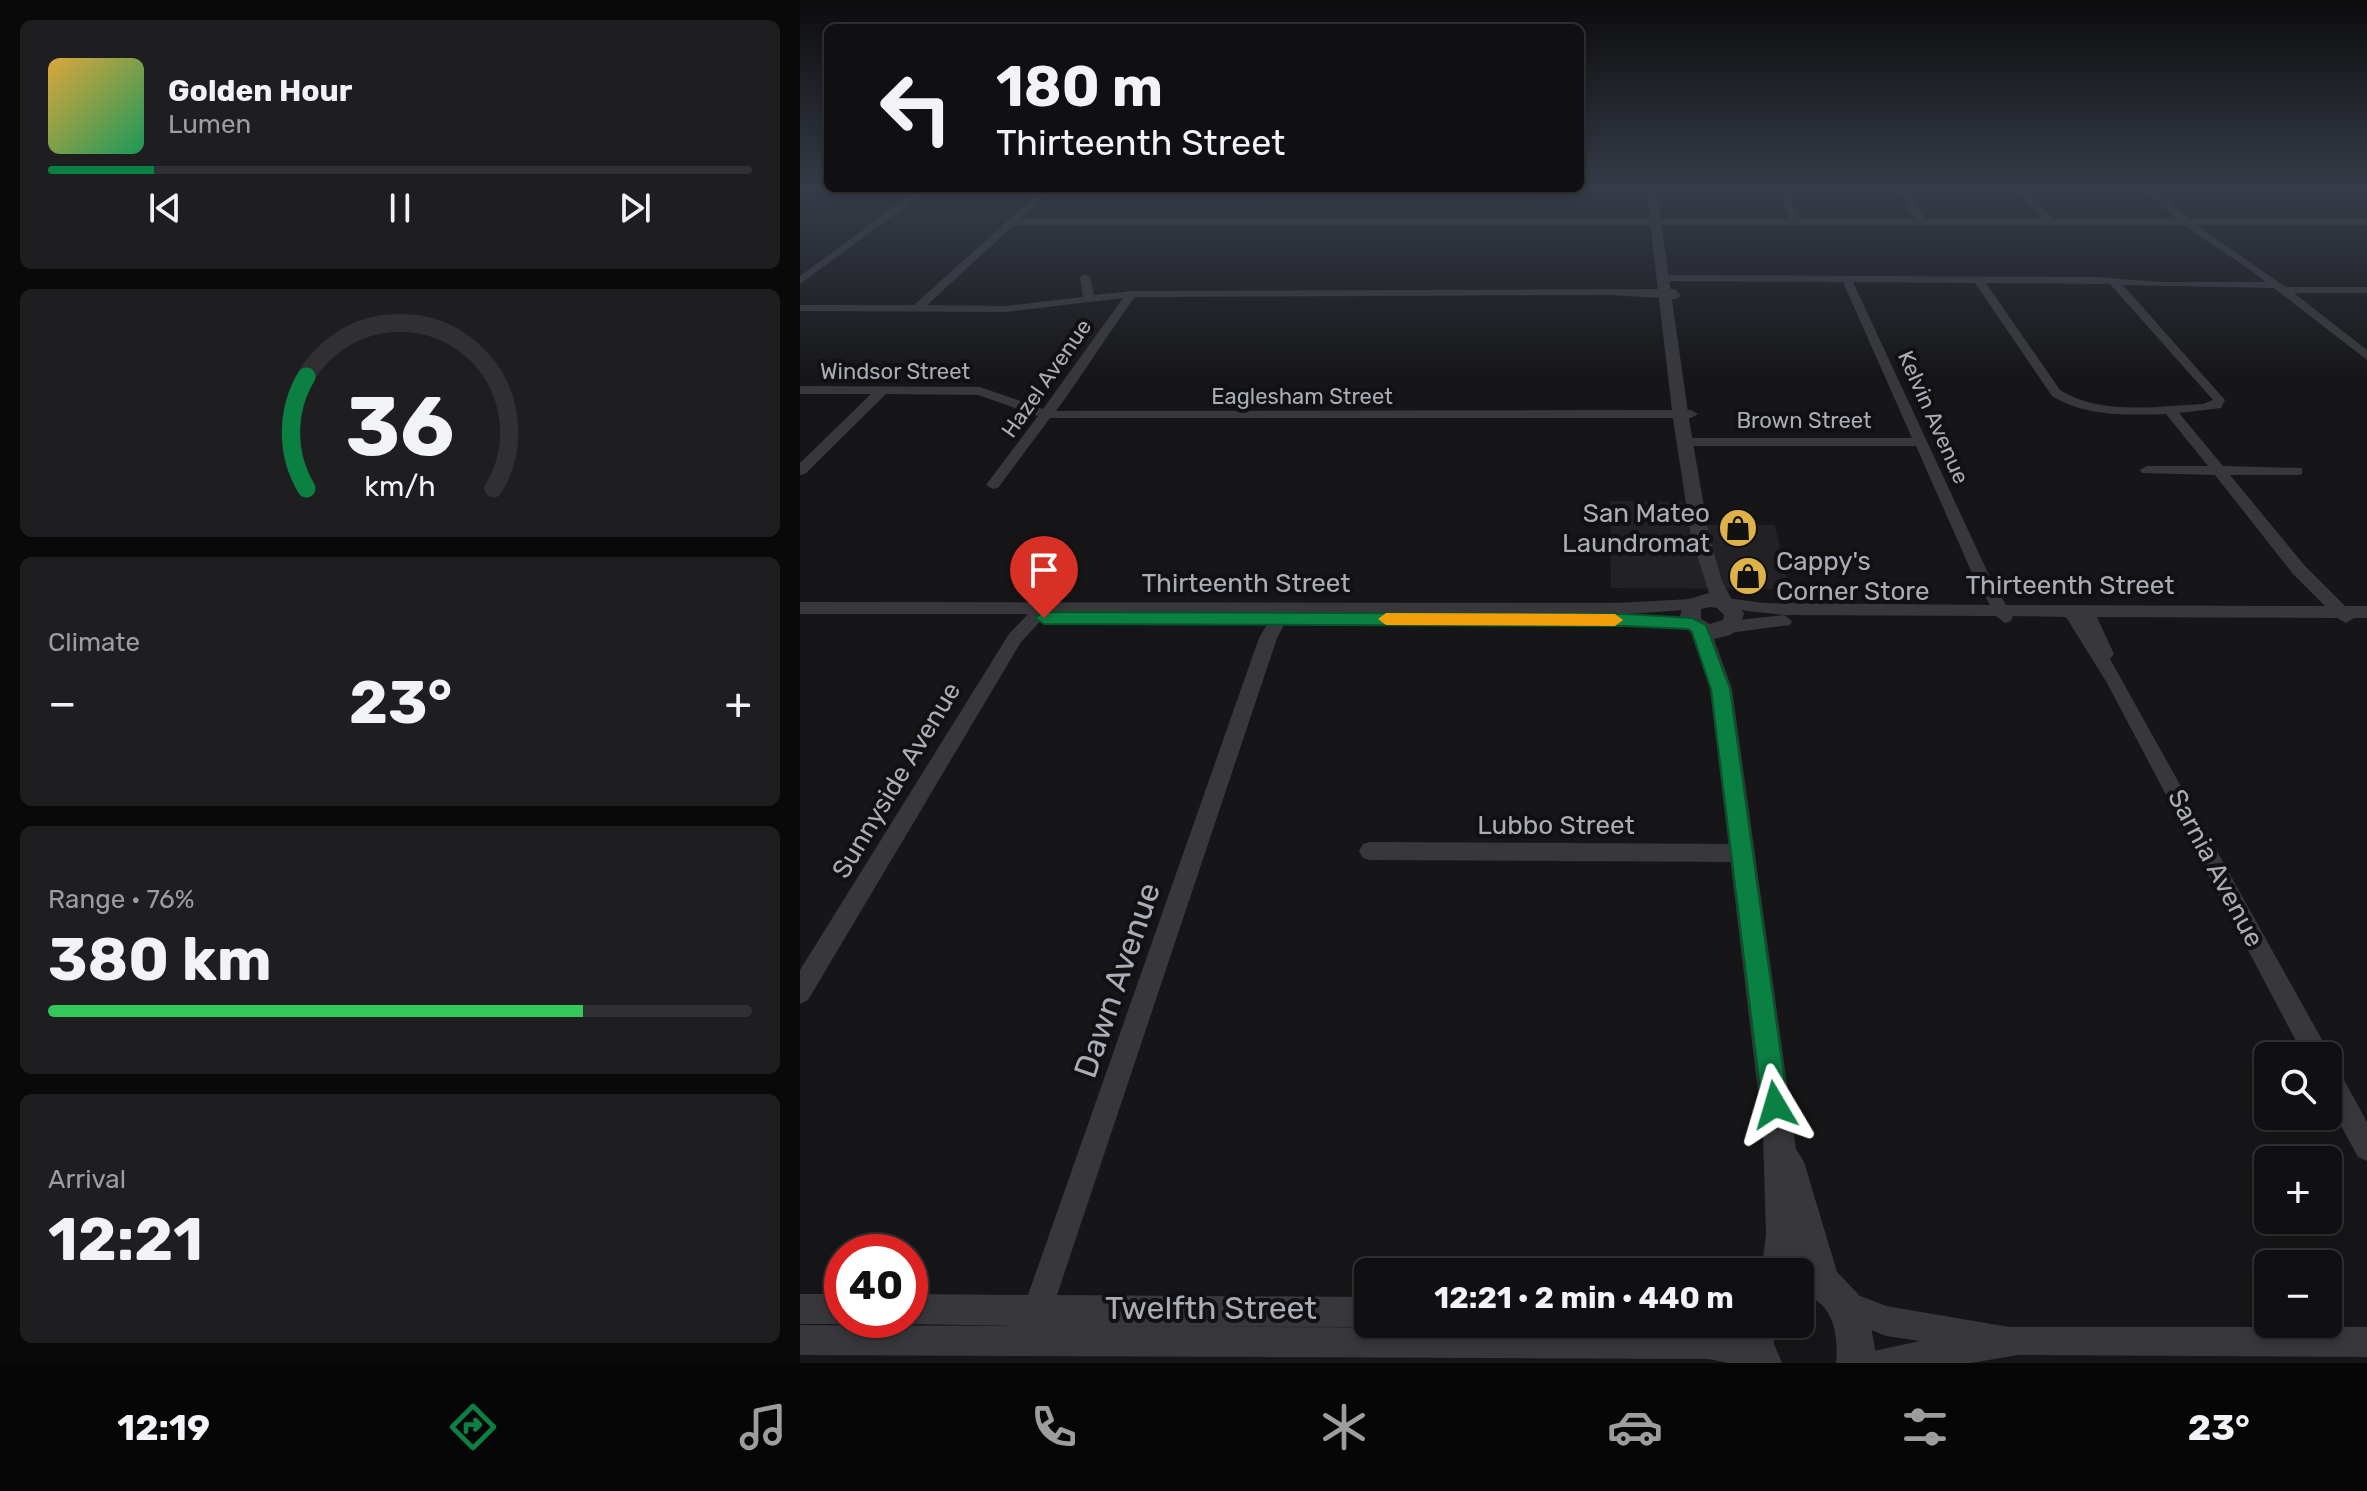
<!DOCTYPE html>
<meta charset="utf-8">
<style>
body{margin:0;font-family:Rubik,sans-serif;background:#1e1e20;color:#f1f3f6;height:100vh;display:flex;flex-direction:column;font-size:30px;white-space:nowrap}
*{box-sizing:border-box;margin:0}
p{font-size:26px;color:#9c9d9f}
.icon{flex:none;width:44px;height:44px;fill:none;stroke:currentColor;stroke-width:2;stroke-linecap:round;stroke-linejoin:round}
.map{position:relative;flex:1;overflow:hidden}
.drawer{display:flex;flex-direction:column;gap:20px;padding:20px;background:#09090a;width:800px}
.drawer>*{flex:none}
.hud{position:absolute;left:24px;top:24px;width:760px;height:168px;border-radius:12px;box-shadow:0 4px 12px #0003,0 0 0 2px #303032;background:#101012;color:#f1f3f6;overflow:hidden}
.tools{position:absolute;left:1454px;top:1042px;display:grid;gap:16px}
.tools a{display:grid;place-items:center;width:88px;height:88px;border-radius:12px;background:#101012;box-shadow:0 4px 12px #0003,0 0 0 2px #303032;font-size:40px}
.speed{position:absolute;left:24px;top:1234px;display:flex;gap:16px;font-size:40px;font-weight:700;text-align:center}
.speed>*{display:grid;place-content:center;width:104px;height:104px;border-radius:50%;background:#101012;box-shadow:0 4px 12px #0003,0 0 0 2px #303032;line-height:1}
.speed .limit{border:12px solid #d22;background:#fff;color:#111}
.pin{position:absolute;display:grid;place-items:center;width:68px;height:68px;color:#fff;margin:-82px -34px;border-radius:50% 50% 50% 0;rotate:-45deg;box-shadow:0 0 8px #0007}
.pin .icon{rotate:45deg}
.me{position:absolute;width:88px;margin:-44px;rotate:353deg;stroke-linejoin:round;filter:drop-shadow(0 0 6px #0008)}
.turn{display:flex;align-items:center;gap:28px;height:168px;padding:0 40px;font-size:36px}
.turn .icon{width:104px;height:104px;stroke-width:2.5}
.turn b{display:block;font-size:56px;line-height:68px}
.big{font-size:60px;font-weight:700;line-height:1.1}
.drawer .tile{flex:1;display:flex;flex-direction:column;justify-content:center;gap:12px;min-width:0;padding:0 28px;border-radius:12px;background:#1e1e20}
.drawer .dial{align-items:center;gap:0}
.dial svg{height:208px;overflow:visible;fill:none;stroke:#303032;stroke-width:7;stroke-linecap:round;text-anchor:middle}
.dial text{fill:#f1f3f6;stroke:none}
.song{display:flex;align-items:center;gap:24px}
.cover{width:96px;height:96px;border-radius:12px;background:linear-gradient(135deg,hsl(40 70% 55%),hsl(150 70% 35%))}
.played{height:8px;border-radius:4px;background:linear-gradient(90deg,#0b8043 15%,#303032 15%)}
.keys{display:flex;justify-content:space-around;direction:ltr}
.heat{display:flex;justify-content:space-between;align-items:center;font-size:44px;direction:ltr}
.charge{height:12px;border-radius:6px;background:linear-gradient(90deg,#34c759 76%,#303032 0)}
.trip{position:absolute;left:554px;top:1258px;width:460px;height:80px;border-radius:12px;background:#101012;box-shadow:0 4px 12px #0003,0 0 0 2px #303032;font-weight:700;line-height:80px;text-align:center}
.tabs{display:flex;height:128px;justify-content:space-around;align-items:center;background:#060607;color:#9c9d9f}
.tabs .icon{width:56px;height:56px}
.tabs .selected{color:#0b8043}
.tabs b{font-size:36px;color:#f1f3f6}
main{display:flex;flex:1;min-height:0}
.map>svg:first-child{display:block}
.built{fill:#222225}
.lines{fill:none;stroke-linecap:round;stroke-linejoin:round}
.minor{fill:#38383c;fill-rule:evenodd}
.tertiary{fill:#38383c;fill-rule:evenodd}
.route{fill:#0b8043;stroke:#07532c;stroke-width:2}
.slow{fill:#f59e0b}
.labels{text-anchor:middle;stroke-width:8;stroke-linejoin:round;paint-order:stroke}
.far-street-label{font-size:22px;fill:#aaadb6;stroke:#111113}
.poi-label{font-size:26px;fill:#aaadb6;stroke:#111113;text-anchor:end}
.street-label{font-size:26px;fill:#aaadb6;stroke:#111113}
.near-street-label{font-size:32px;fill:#aaadb6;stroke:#111113}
</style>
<main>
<section class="drawer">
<div class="tile">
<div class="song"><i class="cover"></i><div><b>Golden Hour</b><p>Lumen</p></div></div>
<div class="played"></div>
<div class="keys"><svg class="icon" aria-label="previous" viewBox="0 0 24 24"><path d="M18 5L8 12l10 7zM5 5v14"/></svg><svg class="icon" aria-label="pause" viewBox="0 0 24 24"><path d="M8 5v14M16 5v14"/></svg><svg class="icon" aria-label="next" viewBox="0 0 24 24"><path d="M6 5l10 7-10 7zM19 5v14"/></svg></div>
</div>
<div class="tile dial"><svg viewBox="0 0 100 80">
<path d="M14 69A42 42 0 1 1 86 69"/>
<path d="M14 69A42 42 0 0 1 14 26" stroke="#0b8043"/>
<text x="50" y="56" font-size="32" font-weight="700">36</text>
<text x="50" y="72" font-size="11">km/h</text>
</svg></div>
<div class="tile"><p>Climate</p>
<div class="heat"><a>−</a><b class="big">23°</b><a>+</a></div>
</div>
<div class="tile"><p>Range · 76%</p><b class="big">380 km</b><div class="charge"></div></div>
<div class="tile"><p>Arrival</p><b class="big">12:21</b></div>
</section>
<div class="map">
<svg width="1567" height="1363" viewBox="0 0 1567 1363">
<rect width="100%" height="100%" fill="#161618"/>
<polygon class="built" points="810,501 882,502 886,525 975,525 989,589 811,588"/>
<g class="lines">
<g class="minor">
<polygon points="120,188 130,188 0,284 0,276"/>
<path d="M244,188H253L220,219H990L978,188H987L999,219H1115L1097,188H1106L1125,219H1242L1216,188H1225L1253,219H1377L1343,188H1352L1389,219H1567V225H1396L1486,287H1567V293H1494L1567,350V360L1474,288L1323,285L1425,400L1421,408L1379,413L1423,466L1502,468V474L1497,475H1430L1505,566L1545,606H1567V618H1554L1546,623L1537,618L1297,617L1314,654L1310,659L1526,1047L1529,1056L1528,1059V1056H1504L1307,683L1266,617L1213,616L1211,621L1205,623L1196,616L984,615L992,621L990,625L929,633L923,631L921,627L929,621L984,615L920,608L918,604L920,600L926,598L964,603L1190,605L1172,573L1116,446H888L881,442L888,438H1112L1043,282L863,281L858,278L863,275L1296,277L1361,282H1466C1440,261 1411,245 1384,225H214L127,305L206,306L283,297L280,277L285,274L290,277L294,295L332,291L875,289L881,296L876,299L811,295L335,297C307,335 284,373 256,411L891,410L898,414L891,418H250L198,488L193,489L186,485L238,416L178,395L86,394L5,474L0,475V463L71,394H0V386L180,387L243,409L323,298L206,312L0,311V305H114ZM1053,282L1175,283L1252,396C1286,417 1327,415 1366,414L1408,466H1347L1340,470L1342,473L1415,475L1493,574L1525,606L1206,605L1188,573ZM1186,283L1310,284L1413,400L1403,404C1357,406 1302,416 1260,390Z"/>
<polygon points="892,599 900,605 898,609 814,615 490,614 477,638 257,1295 568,1297 568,1324 575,1324 568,1327 247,1326 909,1329 925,1331 973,1352 977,1363 928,1363 909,1359 0,1355 0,1325 217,1326 110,1324 101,1320 110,1320 110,1294 228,1295 459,638 473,614 247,614 221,642 8,1000 0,1004 0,970 209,634 228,614 0,614 0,602 814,603"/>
<polygon points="835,614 892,618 900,624 892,630 829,624 827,620"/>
<polygon points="570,842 942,844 949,846 953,853 949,860 942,862 570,860 563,858 559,851 563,844"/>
<polygon points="1528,1063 1537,1067 1567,1122 1567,1161 1558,1157 1528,1102"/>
<polygon points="1045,1290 1086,1306 1209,1327 1567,1327 1567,1357 1218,1355 1171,1363 1065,1363 1069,1352 1120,1341 1086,1336 1035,1315 1030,1305 1035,1295"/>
<polygon points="0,1294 42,1294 42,1320 51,1320 42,1324 0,1324"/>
</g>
<g class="tertiary">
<path d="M846,188H856L889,419L909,536L922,581L931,598L944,613L940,628L930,635L914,639L932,689L996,1149L1004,1162L1037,1272L1058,1294L1070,1320L1075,1349L1074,1363H1036C1039,1334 1033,1300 1000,1294V1272H961L966,1235L963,1134L910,689L891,633L879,619L885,600L909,593L891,536L873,419ZM910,607L917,608L924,615L923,620L910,624L901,619V609Z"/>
<polygon points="937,1324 973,1324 974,1344 982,1363 944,1363 938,1344"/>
</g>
</g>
<linearGradient id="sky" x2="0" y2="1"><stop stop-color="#0c0c0d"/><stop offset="0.5" stop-color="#363c48"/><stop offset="1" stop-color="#363c48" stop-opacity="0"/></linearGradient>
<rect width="1567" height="379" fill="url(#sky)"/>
<polygon class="route" points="244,612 825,614 892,618 906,625 930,689 988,1105 984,1114 975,1118 966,1114 962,1105 911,689 892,632 888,629 825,626 244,624 235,618"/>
<polygon class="slow" points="586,613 815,614 823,620 815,626 586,625 578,619"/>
<defs>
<symbol id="shop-disc" viewBox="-11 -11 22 22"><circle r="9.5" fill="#deb248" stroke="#111113"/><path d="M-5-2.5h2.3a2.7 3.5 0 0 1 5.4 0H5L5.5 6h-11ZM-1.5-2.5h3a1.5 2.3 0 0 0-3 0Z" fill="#111"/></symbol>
</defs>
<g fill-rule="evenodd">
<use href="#shop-disc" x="916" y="506" width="44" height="44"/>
<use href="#shop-disc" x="926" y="554" width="44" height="44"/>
</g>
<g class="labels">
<g class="far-street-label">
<text x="95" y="379">Windsor Street</text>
<text transform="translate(246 378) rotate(-55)" y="8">Hazel Avenue</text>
<text x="502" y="404">Eaglesham Street</text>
<text transform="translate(1134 417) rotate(66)" y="8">Kelvin Avenue</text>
<text x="1004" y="428">Brown Street</text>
</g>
<g class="poi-label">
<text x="910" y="522">San Mateo<tspan x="910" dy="30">Laundromat</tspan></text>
<text x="976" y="570" text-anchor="start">Cappy's<tspan x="976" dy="30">Corner Store</tspan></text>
</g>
<g class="street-label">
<text x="446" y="592">Thirteenth Street</text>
<text x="1270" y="594">Thirteenth Street</text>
<text transform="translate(96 780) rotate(-59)" y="9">Sunnyside Avenue</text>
<text x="756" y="834">Lubbo Street</text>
<text transform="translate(1416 868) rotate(62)" y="9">Sarnia Avenue</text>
</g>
<g class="near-street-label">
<text transform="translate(317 980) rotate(-71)" y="11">Dawn Avenue</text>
<text x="411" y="1319">Twelfth Street</text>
</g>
</g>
</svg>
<div class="tools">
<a><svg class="icon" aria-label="search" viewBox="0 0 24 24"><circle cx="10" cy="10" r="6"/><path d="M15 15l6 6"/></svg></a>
<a>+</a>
<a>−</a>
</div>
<div class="speed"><div class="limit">40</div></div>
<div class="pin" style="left:244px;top:618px;background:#d93025"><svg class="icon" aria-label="arrive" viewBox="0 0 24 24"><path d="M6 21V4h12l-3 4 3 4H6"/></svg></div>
<svg class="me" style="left:975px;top:1105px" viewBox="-20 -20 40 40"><path d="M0-17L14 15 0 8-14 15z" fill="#0b8043" stroke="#fff" stroke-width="4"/></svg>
<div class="trip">12:21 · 2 min · 440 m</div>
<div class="hud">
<div class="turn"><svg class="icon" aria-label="left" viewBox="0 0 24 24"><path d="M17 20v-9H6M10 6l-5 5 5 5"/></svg><div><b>180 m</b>Thirteenth Street</div></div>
</div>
</div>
</main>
<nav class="tabs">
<b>12:19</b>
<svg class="icon selected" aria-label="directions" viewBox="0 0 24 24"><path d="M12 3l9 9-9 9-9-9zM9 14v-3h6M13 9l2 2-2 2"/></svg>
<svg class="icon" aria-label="music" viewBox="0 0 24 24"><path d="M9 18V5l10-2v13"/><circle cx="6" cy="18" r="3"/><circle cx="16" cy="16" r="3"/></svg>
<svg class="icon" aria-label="phone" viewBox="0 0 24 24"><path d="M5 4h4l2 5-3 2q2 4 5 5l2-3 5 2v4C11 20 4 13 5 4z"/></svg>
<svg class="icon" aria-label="climate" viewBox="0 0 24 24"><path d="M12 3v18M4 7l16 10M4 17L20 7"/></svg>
<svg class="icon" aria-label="car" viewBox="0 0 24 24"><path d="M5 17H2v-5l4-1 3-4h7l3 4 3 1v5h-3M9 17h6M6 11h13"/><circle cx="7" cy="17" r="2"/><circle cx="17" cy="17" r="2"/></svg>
<svg class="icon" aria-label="filters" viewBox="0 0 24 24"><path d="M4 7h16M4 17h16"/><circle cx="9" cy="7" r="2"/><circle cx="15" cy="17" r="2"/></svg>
<b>23°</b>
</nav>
